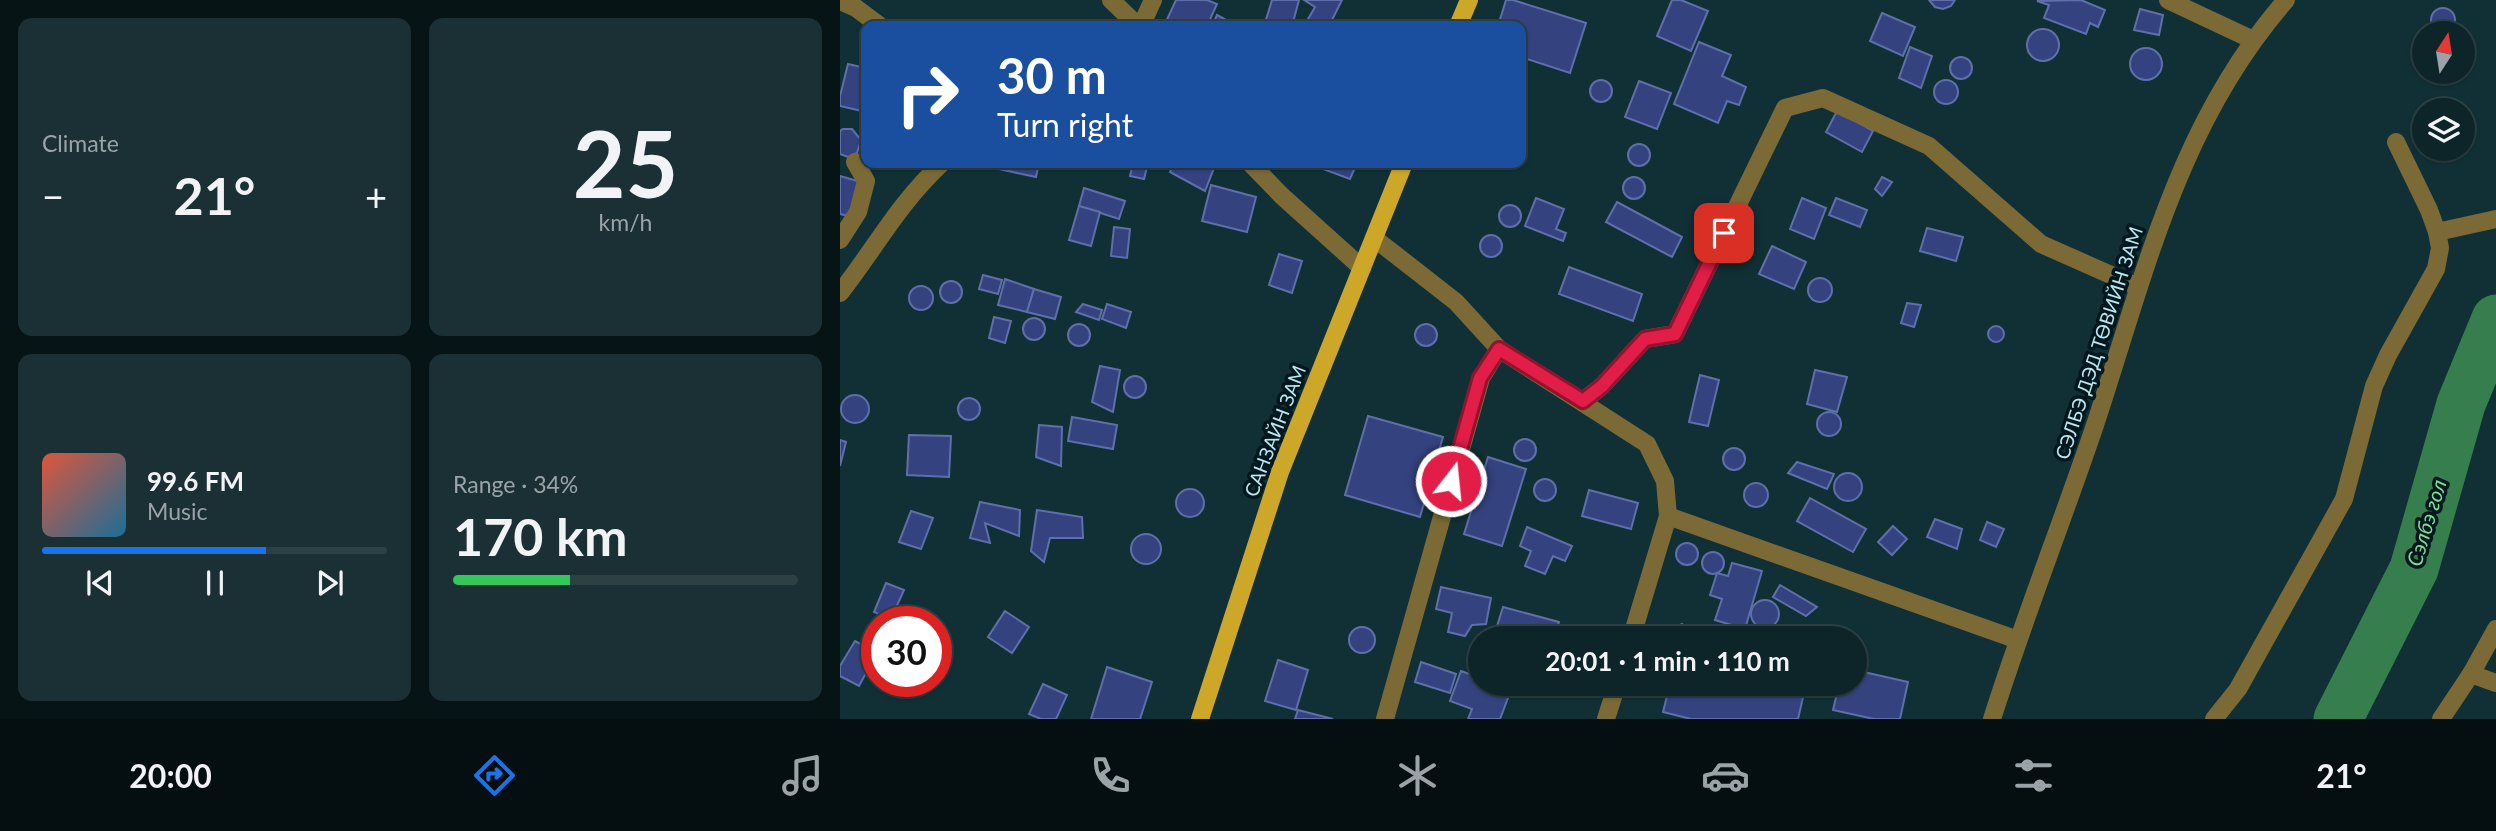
<!DOCTYPE html>
<meta charset="utf-8">
<style>
body{margin:0;font-family:Lato,sans-serif;background:#1b3034;color:#f1f3f6;height:100vh;display:flex;flex-direction:column;font-size:26px;white-space:nowrap}
*{box-sizing:border-box;margin:0}
p{font-size:23px;color:#9aa4a8}
.icon{flex:none;width:38px;height:38px;fill:none;stroke:currentColor;stroke-width:2;stroke-linecap:round;stroke-linejoin:round}
.map{position:relative;flex:1;overflow:hidden}
.panel{display:flex;flex-direction:column;gap:18px;padding:18px;background:#071416;width:840px}
.panel>*{flex:none}
.top-card{position:absolute;left:21px;top:21px;width:665px;height:147px;border-radius:14px;box-shadow:0 2px 5px #0004,0 0 0 2px #2d4145;background:#1a4fa0;color:#fff;overflow:hidden}
.needle{width:46px;rotate:12deg}
.tools{position:absolute;left:1572px;top:21px;display:grid;gap:14px}
.tools a{display:grid;place-items:center;width:63px;height:63px;border-radius:50%;background:#0d2428;box-shadow:0 2px 5px #0004,0 0 0 2px #2d4145;font-size:35px}
.speed{position:absolute;left:21px;top:606px;display:flex;gap:14px;font-size:35px;font-weight:700;text-align:center}
.speed>*{display:grid;place-content:center;width:91px;height:91px;border-radius:50%;background:#0d2428;box-shadow:0 2px 5px #0004,0 0 0 2px #2d4145;line-height:1}
.speed .limit{border:10px solid #d22;background:#fff;color:#111}
.pin{position:absolute;display:grid;place-items:center;width:60px;height:60px;color:#fff;margin:-30px;border-radius:14px;box-shadow:0 4px 10px #0006}
.me{position:absolute;width:77px;margin:-38px;rotate:16deg;stroke-linejoin:round;filter:drop-shadow(0 0 5px #0008)}
.turn{display:flex;align-items:center;gap:24px;height:147px;padding:0 21px;font-size:32px}
.turn .icon{width:91px;height:91px;stroke-width:2.5}
.turn b{display:block;font-size:49px;line-height:60px}
.big{font-size:52px;font-weight:700;line-height:1.1}
.panel .widget{flex:1;display:flex;flex-direction:column;justify-content:center;gap:10px;min-width:0;padding:0 24px;border-radius:14px;background:#1b3034}
.panel .dial{align-items:center;gap:0}
.dial b{font-size:91px;line-height:1}
.song{display:flex;align-items:center;gap:21px}
.cover{width:84px;height:84px;border-radius:10px;background:linear-gradient(135deg,hsl(10 70% 55%),hsl(200 70% 35%))}
.played{height:7px;border-radius:4px;background:linear-gradient(90deg,#1a73e8 65%,#2d4145 65%)}
.keys{display:flex;justify-content:space-around;direction:ltr}
.heat{display:flex;justify-content:space-between;align-items:center;font-size:38px;direction:ltr}
.charge{height:10px;border-radius:5px;background:linear-gradient(90deg,#34c759 34%,#2d4145 0)}
.panel .tiles{flex:1;display:grid;gap:18px;grid-template-columns:repeat(2,1fr)}
.trip{position:absolute;left:628px;top:626px;width:399px;height:70px;border-radius:35px;background:#0d2428;box-shadow:0 2px 5px #0004,0 0 0 2px #2d4145;font-weight:700;line-height:70px;text-align:center}
.dock{display:flex;height:112px;justify-content:space-around;align-items:center;background:#050e10;color:#9aa4a8}
.dock .icon{width:49px;height:49px}
.dock .active{color:#1a73e8}
.dock b{font-size:32px;color:#f1f3f6}
main{display:flex;flex:1;min-height:0}
.map>svg:first-child{display:block}
.lines{fill:none;stroke-linecap:round;stroke-linejoin:round}
.river{stroke:#367e4d;stroke-width:49}
.building{fill:#344280;stroke:#5f6fa9;stroke-width:2}
.minor{stroke:#7b6a35;stroke-width:18}
.major{stroke:#cca728;stroke-width:18}
.route-casing{stroke:#92132f;stroke-width:18}
.route{stroke:#e11d48;stroke-width:12}
.labels{text-anchor:middle;stroke-width:7;stroke-linejoin:round;paint-order:stroke}
.street-label{font-size:19px;fill:#bbe7f0;stroke:#00171d}
.water-label{font-size:21px;font-style:italic;fill:#7ddf99;stroke:#00171d}
</style>
<main>
<section class="panel">
<div class="tiles">
<div class="widget"><p>Climate</p>
<div class="heat"><a>−</a><b class="big">21°</b><a>+</a></div>
</div>
<div class="widget dial"><b>25</b><p>km/h</p></div>
<div class="widget">
<div class="song"><i class="cover"></i><div><b>99.6 FM</b><p>Music</p></div></div>
<div class="played"></div>
<div class="keys"><svg class="icon" aria-label="previous" viewBox="0 0 24 24"><path d="M18 5L8 12l10 7zM5 5v14"/></svg><svg class="icon" aria-label="pause" viewBox="0 0 24 24"><path d="M8 5v14M16 5v14"/></svg><svg class="icon" aria-label="next" viewBox="0 0 24 24"><path d="M6 5l10 7-10 7zM19 5v14"/></svg></div>
</div>
<div class="widget"><p>Range · 34%</p><b class="big">170 km</b><div class="charge"></div></div>
</div>
</section>
<div class="map">
<svg width="1656" height="719" viewBox="0 0 1656 719">
<rect width="100%" height="100%" fill="#113035"/>
<g class="lines">
<polyline class="river" points="1498,719 1574,569 1621,404 1656,319"/>
</g>
<g class="building">
<polygon points="336,0 367,0 377,4 367,26 324,26"/>
<polygon points="432,0 459,0 452,26 424,26"/>
<polygon points="464,0 502,0 489,26 464,26 475,7"/>
<polygon points="666,0 673,0 746,23 730,73 681,57 681,26 658,26"/>
<polygon points="832,0 841,0 868,11 851,51 817,36"/>
<polygon points="1115,0 1111,6 1103,9 1095,7 1089,0"/>
<polygon points="1241,0 1265,10 1258,27 1250,23 1246,34 1204,18 1209,5 1197,1"/>
<circle cx="1603" cy="20" r="12"/>
<polygon points="1300,9 1323,15 1319,35 1294,30"/>
<polygon points="1042,13 1075,27 1063,56 1030,41"/>
<polygon points="377,15 397,26 372,26"/>
<circle cx="1203" cy="45" r="16"/>
<polygon points="859,42 891,55 882,76 906,87 899,105 887,101 878,123 834,104"/>
<polygon points="1070,47 1092,56 1081,88 1059,78"/>
<circle cx="1306" cy="64" r="16"/>
<circle cx="1121" cy="68" r="11"/>
<polygon points="8,64 26,68 26,112 0,106 0,96"/>
<circle cx="1106" cy="92" r="12"/>
<circle cx="761" cy="91" r="11"/>
<polygon points="799,81 831,93 817,129 785,117"/>
<polygon points="997,111 1033,131 1022,152 986,132"/>
<polygon points="3,129 12,129 21,140 17,153 8,157 0,154 0,131"/>
<circle cx="799" cy="155" r="11"/>
<polygon points="155,163 199,163 196,177 154,168"/>
<polygon points="293,163 308,163 304,179 290,176"/>
<polygon points="334,163 376,163 365,191 330,172"/>
<polygon points="467,163 517,163 510,179"/>
<polygon points="0,176 21,182 11,217 0,214"/>
<polygon points="1042,177 1052,182 1042,196 1035,189"/>
<circle cx="794" cy="188" r="11"/>
<polygon points="371,185 416,197 407,232 362,221"/>
<polygon points="244,188 285,201 279,219 239,206"/>
<polygon points="696,198 724,209 716,229 726,233 723,241 685,226"/>
<polygon points="962,198 986,208 974,239 950,229"/>
<polygon points="996,198 1027,210 1020,227 989,215"/>
<polygon points="777,202 842,237 832,257 766,222"/>
<circle cx="670" cy="216" r="11"/>
<polygon points="239,206 260,212 251,246 229,240"/>
<polygon points="274,227 290,229 287,258 271,256"/>
<polygon points="1087,228 1123,237 1116,261 1080,251"/>
<circle cx="651" cy="246" r="11"/>
<polygon points="932,246 966,262 954,289 919,274"/>
<polygon points="439,254 462,261 452,293 429,285"/>
<polygon points="729,267 802,294 793,321 719,294"/>
<polygon points="143,275 162,280 158,294 139,289"/>
<circle cx="980" cy="290" r="12"/>
<polygon points="165,279 194,289 187,312 158,305"/>
<circle cx="111" cy="292" r="11"/>
<circle cx="81" cy="298" r="12"/>
<polygon points="194,289 221,297 215,319 187,312"/>
<polygon points="1067,303 1081,305 1074,327 1061,323"/>
<polygon points="243,304 262,310 259,320 236,312"/>
<polygon points="267,304 291,312 286,328 262,319"/>
<polygon points="154,317 171,321 165,343 149,338"/>
<circle cx="194" cy="329" r="11"/>
<circle cx="586" cy="335" r="11"/>
<circle cx="239" cy="335" r="11"/>
<circle cx="1156" cy="334" r="8"/>
<polygon points="260,366 280,370 273,412 252,402"/>
<polygon points="975,370 1007,377 997,412 967,404"/>
<polygon points="860,375 879,380 868,426 849,422"/>
<circle cx="295" cy="387" r="11"/>
<circle cx="15" cy="409" r="14"/>
<circle cx="129" cy="409" r="11"/>
<circle cx="989" cy="424" r="12"/>
<polygon points="528,416 603,437 580,517 505,495"/>
<polygon points="232,417 277,425 273,449 228,441"/>
<polygon points="199,425 222,427 221,466 196,457"/>
<polygon points="69,435 111,436 109,477 67,475"/>
<circle cx="685" cy="450" r="11"/>
<polygon points="0,440 6,442 0,466"/>
<circle cx="894" cy="459" r="11"/>
<polygon points="648,457 686,469 662,546 624,534"/>
<polygon points="957,462 994,474 987,489 948,473"/>
<circle cx="1008" cy="487" r="14"/>
<circle cx="705" cy="490" r="11"/>
<circle cx="916" cy="495" r="12"/>
<circle cx="350" cy="503" r="14"/>
<polygon points="749,490 798,503 791,529 742,516"/>
<polygon points="970,498 1026,529 1013,552 957,521"/>
<polygon points="140,502 180,510 179,536 145,523 150,543 130,538"/>
<polygon points="197,510 242,517 243,538 210,538 204,562 191,551"/>
<polygon points="71,511 93,518 81,549 59,542"/>
<polygon points="1095,519 1122,529 1117,549 1087,537"/>
<polygon points="1147,522 1164,529 1156,547 1140,540"/>
<polygon points="1053,526 1067,539 1052,555 1038,542"/>
<polygon points="687,527 732,546 725,561 713,556 705,574 685,566 691,551 680,546"/>
<circle cx="306" cy="549" r="15"/>
<circle cx="847" cy="554" r="11"/>
<circle cx="873" cy="563" r="11"/>
<polygon points="892,563 922,571 905,629 875,620 882,599 870,595 877,573 888,576"/>
<polygon points="46,583 64,590 51,619 34,612"/>
<polygon points="940,585 977,607 966,616 933,597"/>
<polygon points="601,587 651,598 646,624 632,625 625,636 608,632 612,613 596,609"/>
<circle cx="925" cy="614" r="14"/>
<polygon points="663,607 719,622 714,639 664,639 654,636"/>
<polygon points="165,611 189,627 172,653 148,637"/>
<polygon points="842,624 851,629 851,639 833,639 833,629"/>
<circle cx="522" cy="640" r="13"/>
<polygon points="15,641 37,653 19,686 0,676 0,666"/>
<polygon points="438,660 468,670 456,710 425,701"/>
<polygon points="581,662 616,674 610,693 575,682"/>
<polygon points="267,667 312,682 300,719 251,719"/>
<polygon points="1015,670 1068,682 1060,719 1034,719 993,710 999,684 1015,684"/>
<polygon points="621,671 640,678 640,684 657,684 671,690 660,719 628,719 632,709 610,701"/>
<polygon points="38,681 60,681 57,689 49,692 41,688"/>
<polygon points="203,684 227,695 216,719 201,719 189,714"/>
<polygon points="830,684 914,686 966,684 958,719 851,719 823,712"/>
<polygon points="458,710 493,719 455,719"/>
</g>
<g class="lines">
<g class="minor">
<polyline points="271,0 298,26"/>
<polyline points="1328,0 1413,40"/>
<polyline points="0,1 16,8 40,26"/>
<polyline points="301,26 313,0"/>
<polyline points="410,163 442,196 522,268"/>
<polyline points="1597,232 1656,219"/>
<polyline points="534,238 616,302 659,349 641,378 545,719"/>
<polyline points="0,240 18,212 26,181 15,162"/>
<path d="M0,293C36,247 58,204 102,163"/>
<polyline points="659,349 807,444 825,481 828,516 791,639"/>
<polyline points="743,401 762,386 805,339 835,334 945,108 983,98 1089,146 1201,244 1298,287"/>
<polyline points="828,516 1178,640"/>
<polyline points="1631,674 1656,683"/>
<polyline points="766,719 777,684"/>
<path d="M1152,719C1183,621 1221,525 1254,428C1305,275 1337,125 1446,0"/>
<polyline points="1374,719 1398,689 1504,499 1534,386 1548,355 1596,269 1600,248 1597,232 1589,210 1556,142"/>
<polyline points="1601,719 1631,674 1656,629"/>
</g>
<g class="major">
<polyline points="618,26 629,0"/>
<polyline points="360,719 440,472 564,163"/>
</g>
</g>
<g class="lines">
<defs>
<polyline id="route" points="611,481 640,378 659,349 743,401 762,386 805,339 835,334 884,233"/>
</defs>
<use href="#route" class="route-casing"/>
<use href="#route" class="route"/>
</g>
<g class="labels">
<g class="street-label">
<text transform="translate(1259 343) rotate(-72)" y="7">СЭЛБЭ ДЭД ТӨВИЙН ЗАМ</text>
<text transform="translate(435 431) rotate(-69)" y="7">САНЗАЙН ЗАМ</text>
</g>
<g class="water-label">
<text transform="translate(1587 523) rotate(-73)" y="7">Сэлбэ гол</text>
</g>
</g>
</svg>
<div class="tools">
<a><svg class="needle" viewBox="-14 -14 28 28"><path d="M0-13l5 13h-10z" fill="#e53935"/><path d="M0 13l5-13h-10z" fill="#9aa4a8"/></svg></a>
<a><svg class="icon" aria-label="layers" viewBox="0 0 24 24"><path d="M12 4l9 5-9 5-9-5zM3 14l9 5 9-5"/></svg></a>
</div>
<div class="speed"><div class="limit">30</div></div>
<div class="pin" style="left:884px;top:233px;background:#d93025"><svg class="icon" aria-label="arrive" viewBox="0 0 24 24"><path d="M6 21V4h12l-3 4 3 4H6"/></svg></div>
<svg class="me" style="left:611px;top:481px" viewBox="-20 -20 40 40"><circle r="17" fill="#e11d48" stroke="#fff" stroke-width="3"/><path d="M0-11L8 9 0 5-8 9z" fill="#fff"/></svg>
<div class="trip">20:01 · 1 min · 110 m</div>
<div class="top-card">
<div class="turn"><svg class="icon" aria-label="right" viewBox="0 0 24 24"><path d="M7 20v-9h11M14 6l5 5-5 5"/></svg><div><b>30 m</b>Turn right</div></div>
</div>
</div>
</main>
<nav class="dock">
<b>20:00</b>
<svg class="icon active" aria-label="directions" viewBox="0 0 24 24"><path d="M12 3l9 9-9 9-9-9zM9 14v-3h6M13 9l2 2-2 2"/></svg>
<svg class="icon" aria-label="music" viewBox="0 0 24 24"><path d="M9 18V5l10-2v13"/><circle cx="6" cy="18" r="3"/><circle cx="16" cy="16" r="3"/></svg>
<svg class="icon" aria-label="phone" viewBox="0 0 24 24"><path d="M5 4h4l2 5-3 2q2 4 5 5l2-3 5 2v4C11 20 4 13 5 4z"/></svg>
<svg class="icon" aria-label="climate" viewBox="0 0 24 24"><path d="M12 3v18M4 7l16 10M4 17L20 7"/></svg>
<svg class="icon" aria-label="car" viewBox="0 0 24 24"><path d="M5 17H2v-5l4-1 3-4h7l3 4 3 1v5h-3M9 17h6M6 11h13"/><circle cx="7" cy="17" r="2"/><circle cx="17" cy="17" r="2"/></svg>
<svg class="icon" aria-label="filters" viewBox="0 0 24 24"><path d="M4 7h16M4 17h16"/><circle cx="9" cy="7" r="2"/><circle cx="15" cy="17" r="2"/></svg>
<b>21°</b>
</nav>
